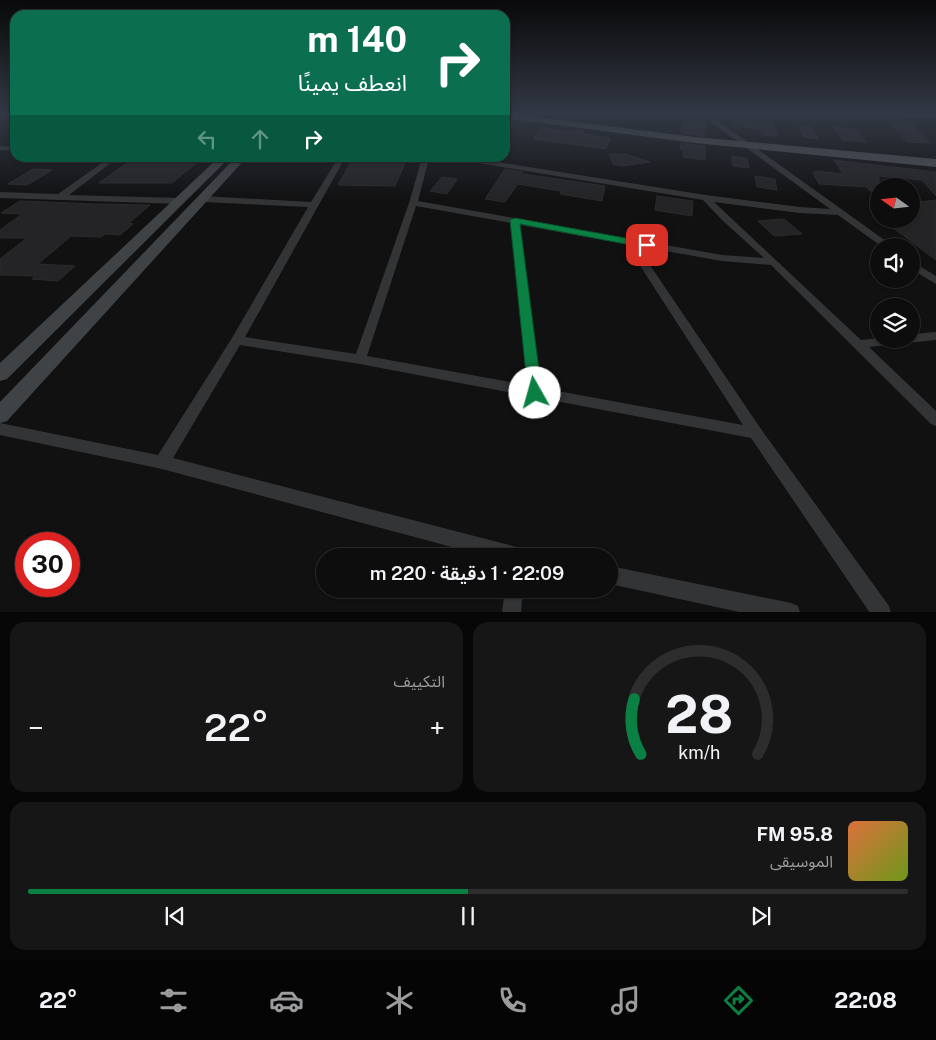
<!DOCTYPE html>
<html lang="ar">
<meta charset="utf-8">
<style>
body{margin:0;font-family:"Public Sans","Noto Sans Arabic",sans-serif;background:#161617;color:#f1f3f6;direction:rtl;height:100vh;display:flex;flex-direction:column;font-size:19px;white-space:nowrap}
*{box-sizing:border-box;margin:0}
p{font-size:16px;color:#9a9c9e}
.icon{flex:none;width:28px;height:28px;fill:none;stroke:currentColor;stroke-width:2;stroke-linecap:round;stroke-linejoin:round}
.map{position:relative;height:612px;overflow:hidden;direction:ltr}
.panel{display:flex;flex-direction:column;gap:10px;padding:10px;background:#070708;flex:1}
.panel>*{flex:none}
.banner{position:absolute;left:10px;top:10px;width:500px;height:152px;border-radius:15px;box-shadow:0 1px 4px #0004,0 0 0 1px #2d2d2e;direction:rtl;background:#0b6e4f;color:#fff;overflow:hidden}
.needle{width:32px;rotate:285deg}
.tools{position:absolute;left:870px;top:178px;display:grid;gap:10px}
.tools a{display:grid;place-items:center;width:50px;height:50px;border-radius:50%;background:#0d0d0e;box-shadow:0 1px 4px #0004,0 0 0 1px #2d2d2e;font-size:25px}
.speed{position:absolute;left:15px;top:532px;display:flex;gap:10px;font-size:25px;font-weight:700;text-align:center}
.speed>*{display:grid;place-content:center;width:65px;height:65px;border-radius:50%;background:#0d0d0e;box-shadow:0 1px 4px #0004,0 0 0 1px #2d2d2e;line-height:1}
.speed .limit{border:8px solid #d22;background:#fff;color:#111}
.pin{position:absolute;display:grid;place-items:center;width:42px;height:42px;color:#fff;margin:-21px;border-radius:10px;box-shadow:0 2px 8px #0006}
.me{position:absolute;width:55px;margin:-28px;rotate:353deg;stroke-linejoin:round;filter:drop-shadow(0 0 4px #0008)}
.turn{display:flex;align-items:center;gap:18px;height:105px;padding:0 20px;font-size:22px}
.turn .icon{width:65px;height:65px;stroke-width:2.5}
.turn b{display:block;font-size:35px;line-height:42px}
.lanes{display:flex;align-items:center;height:48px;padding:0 20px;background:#0003;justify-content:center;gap:25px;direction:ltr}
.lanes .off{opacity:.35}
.big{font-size:38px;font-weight:600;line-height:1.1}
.panel .tile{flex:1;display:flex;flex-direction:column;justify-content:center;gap:8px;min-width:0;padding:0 18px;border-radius:15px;background:#161617}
.panel .dial{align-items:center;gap:0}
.dial svg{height:130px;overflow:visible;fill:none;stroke:#2d2d2e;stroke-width:7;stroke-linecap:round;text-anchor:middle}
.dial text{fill:#f1f3f6;stroke:none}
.song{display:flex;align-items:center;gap:15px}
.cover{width:60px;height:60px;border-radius:8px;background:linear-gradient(135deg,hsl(20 70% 55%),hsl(80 70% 35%))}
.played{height:5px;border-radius:2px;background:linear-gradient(90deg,#0b8043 50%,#2d2d2e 50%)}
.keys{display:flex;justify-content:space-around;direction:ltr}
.heat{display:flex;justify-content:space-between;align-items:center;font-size:28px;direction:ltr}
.panel .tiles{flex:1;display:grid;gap:10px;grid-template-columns:1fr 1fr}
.tile:last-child{grid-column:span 2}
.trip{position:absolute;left:316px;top:548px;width:302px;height:50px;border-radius:25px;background:#0d0d0e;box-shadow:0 1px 4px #0004,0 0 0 1px #2d2d2e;font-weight:600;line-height:50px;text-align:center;direction:rtl}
.dock{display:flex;height:80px;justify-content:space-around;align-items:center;background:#050506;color:#9a9c9e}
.dock .icon{width:35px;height:35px}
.dock .on{color:#0b8043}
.dock b{font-size:22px;color:#f1f3f6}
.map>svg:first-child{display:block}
.building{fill:#242426;stroke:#2b2b2d}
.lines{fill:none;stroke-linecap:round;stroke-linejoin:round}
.minor{fill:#323436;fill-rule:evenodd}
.secondary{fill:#404346;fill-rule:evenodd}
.primary{fill:#4e5155;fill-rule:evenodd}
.route{fill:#0b8043;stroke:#07532c}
</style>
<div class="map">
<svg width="936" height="613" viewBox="0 0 936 613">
<rect width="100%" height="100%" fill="#111112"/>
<g class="building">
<polygon points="730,113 746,113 754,118 757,129 736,126"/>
<polygon points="683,118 705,121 704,136 681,133"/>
<polygon points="757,121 772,123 778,136 762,135"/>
<polygon points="888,121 910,123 931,143 907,142"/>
<polygon points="798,126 811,127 818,139 804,137"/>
<polygon points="542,127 567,132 576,130 584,131 583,134 610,138 606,149 534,139"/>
<polygon points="833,127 856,130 866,142 843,140"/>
<polygon points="681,143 705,146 705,160 683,157 683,149 680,149"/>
<polygon points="609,154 626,154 650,162 622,166 613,164"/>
<polygon points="732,156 747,158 749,168 733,166"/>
<polygon points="134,158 202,158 172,183 99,183"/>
<polygon points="385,158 407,158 395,186 338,185 351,162 382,163"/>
<polygon points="834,160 936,172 936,196 922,180 879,176 879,192 870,191 867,187 819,184 813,173 816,173 815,171 843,174"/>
<polygon points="33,169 52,170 27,185 8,184"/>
<polygon points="505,169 523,172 522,174 605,186 602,201 560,194 561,191 518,184 505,202 485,199"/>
<polygon points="755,176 775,179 777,190 757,187"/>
<polygon points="442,177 457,179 447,194 430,191"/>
<polygon points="657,196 693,201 692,216 655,210"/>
<polygon points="936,200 936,260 881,219 911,219 911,203"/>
<polygon points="20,201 95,204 150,205 129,223 133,224 120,235 105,234 101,237 71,236 38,264 75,266 58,281 32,279 35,276 0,275 0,259 27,238 0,238 0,230 22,214 1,213"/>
<polygon points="784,219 802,234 774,236 758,221"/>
</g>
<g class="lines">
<g class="minor">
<polygon points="0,113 6,113 0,117"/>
<path d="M699,113H707L890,244L892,246H881L838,215L800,213L714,202L861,340L879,338L911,339V334L936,332V340L869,347L936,411V426L931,424L771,265L722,261L637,246L761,429L889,606L891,613H870L751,438L360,364L240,345L173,458L517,547L523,550L526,556H485L162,469L0,435V423L158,455L232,338L308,207L203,202L199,199L203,196L311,202L338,158H345L245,337L356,354L409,203L422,158H429L418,201L722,255L764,258L722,220L703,200L460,160L456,158H471L706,195L800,207L830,209ZM416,206L511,223L527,385L367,356ZM520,225L626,244L743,425L541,388Z"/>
<polygon points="869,113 936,115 936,119 872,115"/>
<polygon points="0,146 15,147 15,151 0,150"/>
<polygon points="109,158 117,158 69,195 181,198 185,201 181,204 0,198 0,192 58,194"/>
<polygon points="911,261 936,276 936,284 911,269"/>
<polygon points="610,566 791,603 798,606 800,613 744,613 610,584"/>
<polygon points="505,589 523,589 521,613 502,613"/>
</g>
<g class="secondary">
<polygon points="218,158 229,158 7,379 0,381 0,363"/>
<polygon points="235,158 246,158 7,421 0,423 0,402"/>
</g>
<polygon class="primary" points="505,113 695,137 936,159 936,167 695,143 505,118"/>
</g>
<linearGradient id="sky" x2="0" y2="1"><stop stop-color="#09090a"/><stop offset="0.57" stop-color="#323844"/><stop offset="1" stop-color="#323844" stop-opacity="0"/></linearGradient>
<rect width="936" height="199" fill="url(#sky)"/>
<polygon class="route" points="515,218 647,242 652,245 647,248 520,224 542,393 540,397 535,398 530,397 528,393 510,220"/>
</svg>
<div class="tools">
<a><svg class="needle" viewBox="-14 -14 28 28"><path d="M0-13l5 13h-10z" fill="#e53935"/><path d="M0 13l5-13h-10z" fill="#9a9c9e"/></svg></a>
<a><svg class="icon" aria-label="sound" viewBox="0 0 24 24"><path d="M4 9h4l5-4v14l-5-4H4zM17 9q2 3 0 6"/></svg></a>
<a><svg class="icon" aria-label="layers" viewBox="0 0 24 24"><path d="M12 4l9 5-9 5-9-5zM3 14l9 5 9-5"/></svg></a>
</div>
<div class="speed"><div class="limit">30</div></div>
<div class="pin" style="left:647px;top:245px;background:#d93025"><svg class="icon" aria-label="arrive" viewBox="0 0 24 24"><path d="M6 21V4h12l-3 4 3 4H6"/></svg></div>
<svg class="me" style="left:535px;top:393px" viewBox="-20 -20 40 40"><circle r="19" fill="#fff"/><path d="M0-13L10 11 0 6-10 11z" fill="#0b8043"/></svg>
<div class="trip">22:09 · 1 دقيقة · 220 m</div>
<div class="banner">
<div class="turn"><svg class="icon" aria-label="right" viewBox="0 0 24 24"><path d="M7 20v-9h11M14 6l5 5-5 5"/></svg><div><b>140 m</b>انعطف يمينًا</div></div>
<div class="lanes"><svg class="icon off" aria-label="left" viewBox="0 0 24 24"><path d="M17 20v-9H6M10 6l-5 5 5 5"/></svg><svg class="icon off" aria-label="ahead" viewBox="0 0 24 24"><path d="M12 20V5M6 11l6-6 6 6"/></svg><svg class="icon" aria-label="right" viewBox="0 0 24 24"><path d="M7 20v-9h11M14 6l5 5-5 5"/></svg></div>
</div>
</div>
<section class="panel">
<div class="tiles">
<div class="tile dial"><svg viewBox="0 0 100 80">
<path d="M14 69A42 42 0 1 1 86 69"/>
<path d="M14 69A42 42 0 0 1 10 35" stroke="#0b8043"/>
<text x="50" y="56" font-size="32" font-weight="700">28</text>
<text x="50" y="72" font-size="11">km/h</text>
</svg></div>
<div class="tile"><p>التكييف</p>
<div class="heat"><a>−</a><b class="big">22°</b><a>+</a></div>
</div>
<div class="tile">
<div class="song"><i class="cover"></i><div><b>95.8 FM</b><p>الموسيقى</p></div></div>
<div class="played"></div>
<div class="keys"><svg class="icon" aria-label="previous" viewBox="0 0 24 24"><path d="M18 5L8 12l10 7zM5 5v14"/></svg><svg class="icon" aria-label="pause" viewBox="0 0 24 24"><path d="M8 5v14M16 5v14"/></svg><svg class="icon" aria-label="next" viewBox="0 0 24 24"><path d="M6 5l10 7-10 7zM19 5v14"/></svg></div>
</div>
</div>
</section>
<nav class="dock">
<b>22:08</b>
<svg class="icon on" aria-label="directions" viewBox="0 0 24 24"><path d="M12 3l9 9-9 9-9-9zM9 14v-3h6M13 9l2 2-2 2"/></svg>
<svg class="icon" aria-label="music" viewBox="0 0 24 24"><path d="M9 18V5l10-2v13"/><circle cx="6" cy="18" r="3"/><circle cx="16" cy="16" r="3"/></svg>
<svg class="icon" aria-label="phone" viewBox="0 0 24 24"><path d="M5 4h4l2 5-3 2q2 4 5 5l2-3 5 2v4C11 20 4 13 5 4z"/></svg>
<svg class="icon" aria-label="climate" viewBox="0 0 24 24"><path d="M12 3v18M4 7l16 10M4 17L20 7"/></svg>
<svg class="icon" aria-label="car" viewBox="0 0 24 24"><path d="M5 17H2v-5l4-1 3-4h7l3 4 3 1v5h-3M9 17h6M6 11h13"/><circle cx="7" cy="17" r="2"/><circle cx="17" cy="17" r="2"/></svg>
<svg class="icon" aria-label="filters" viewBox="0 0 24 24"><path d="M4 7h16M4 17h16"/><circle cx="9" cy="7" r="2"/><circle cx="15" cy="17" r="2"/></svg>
<b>22°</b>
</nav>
